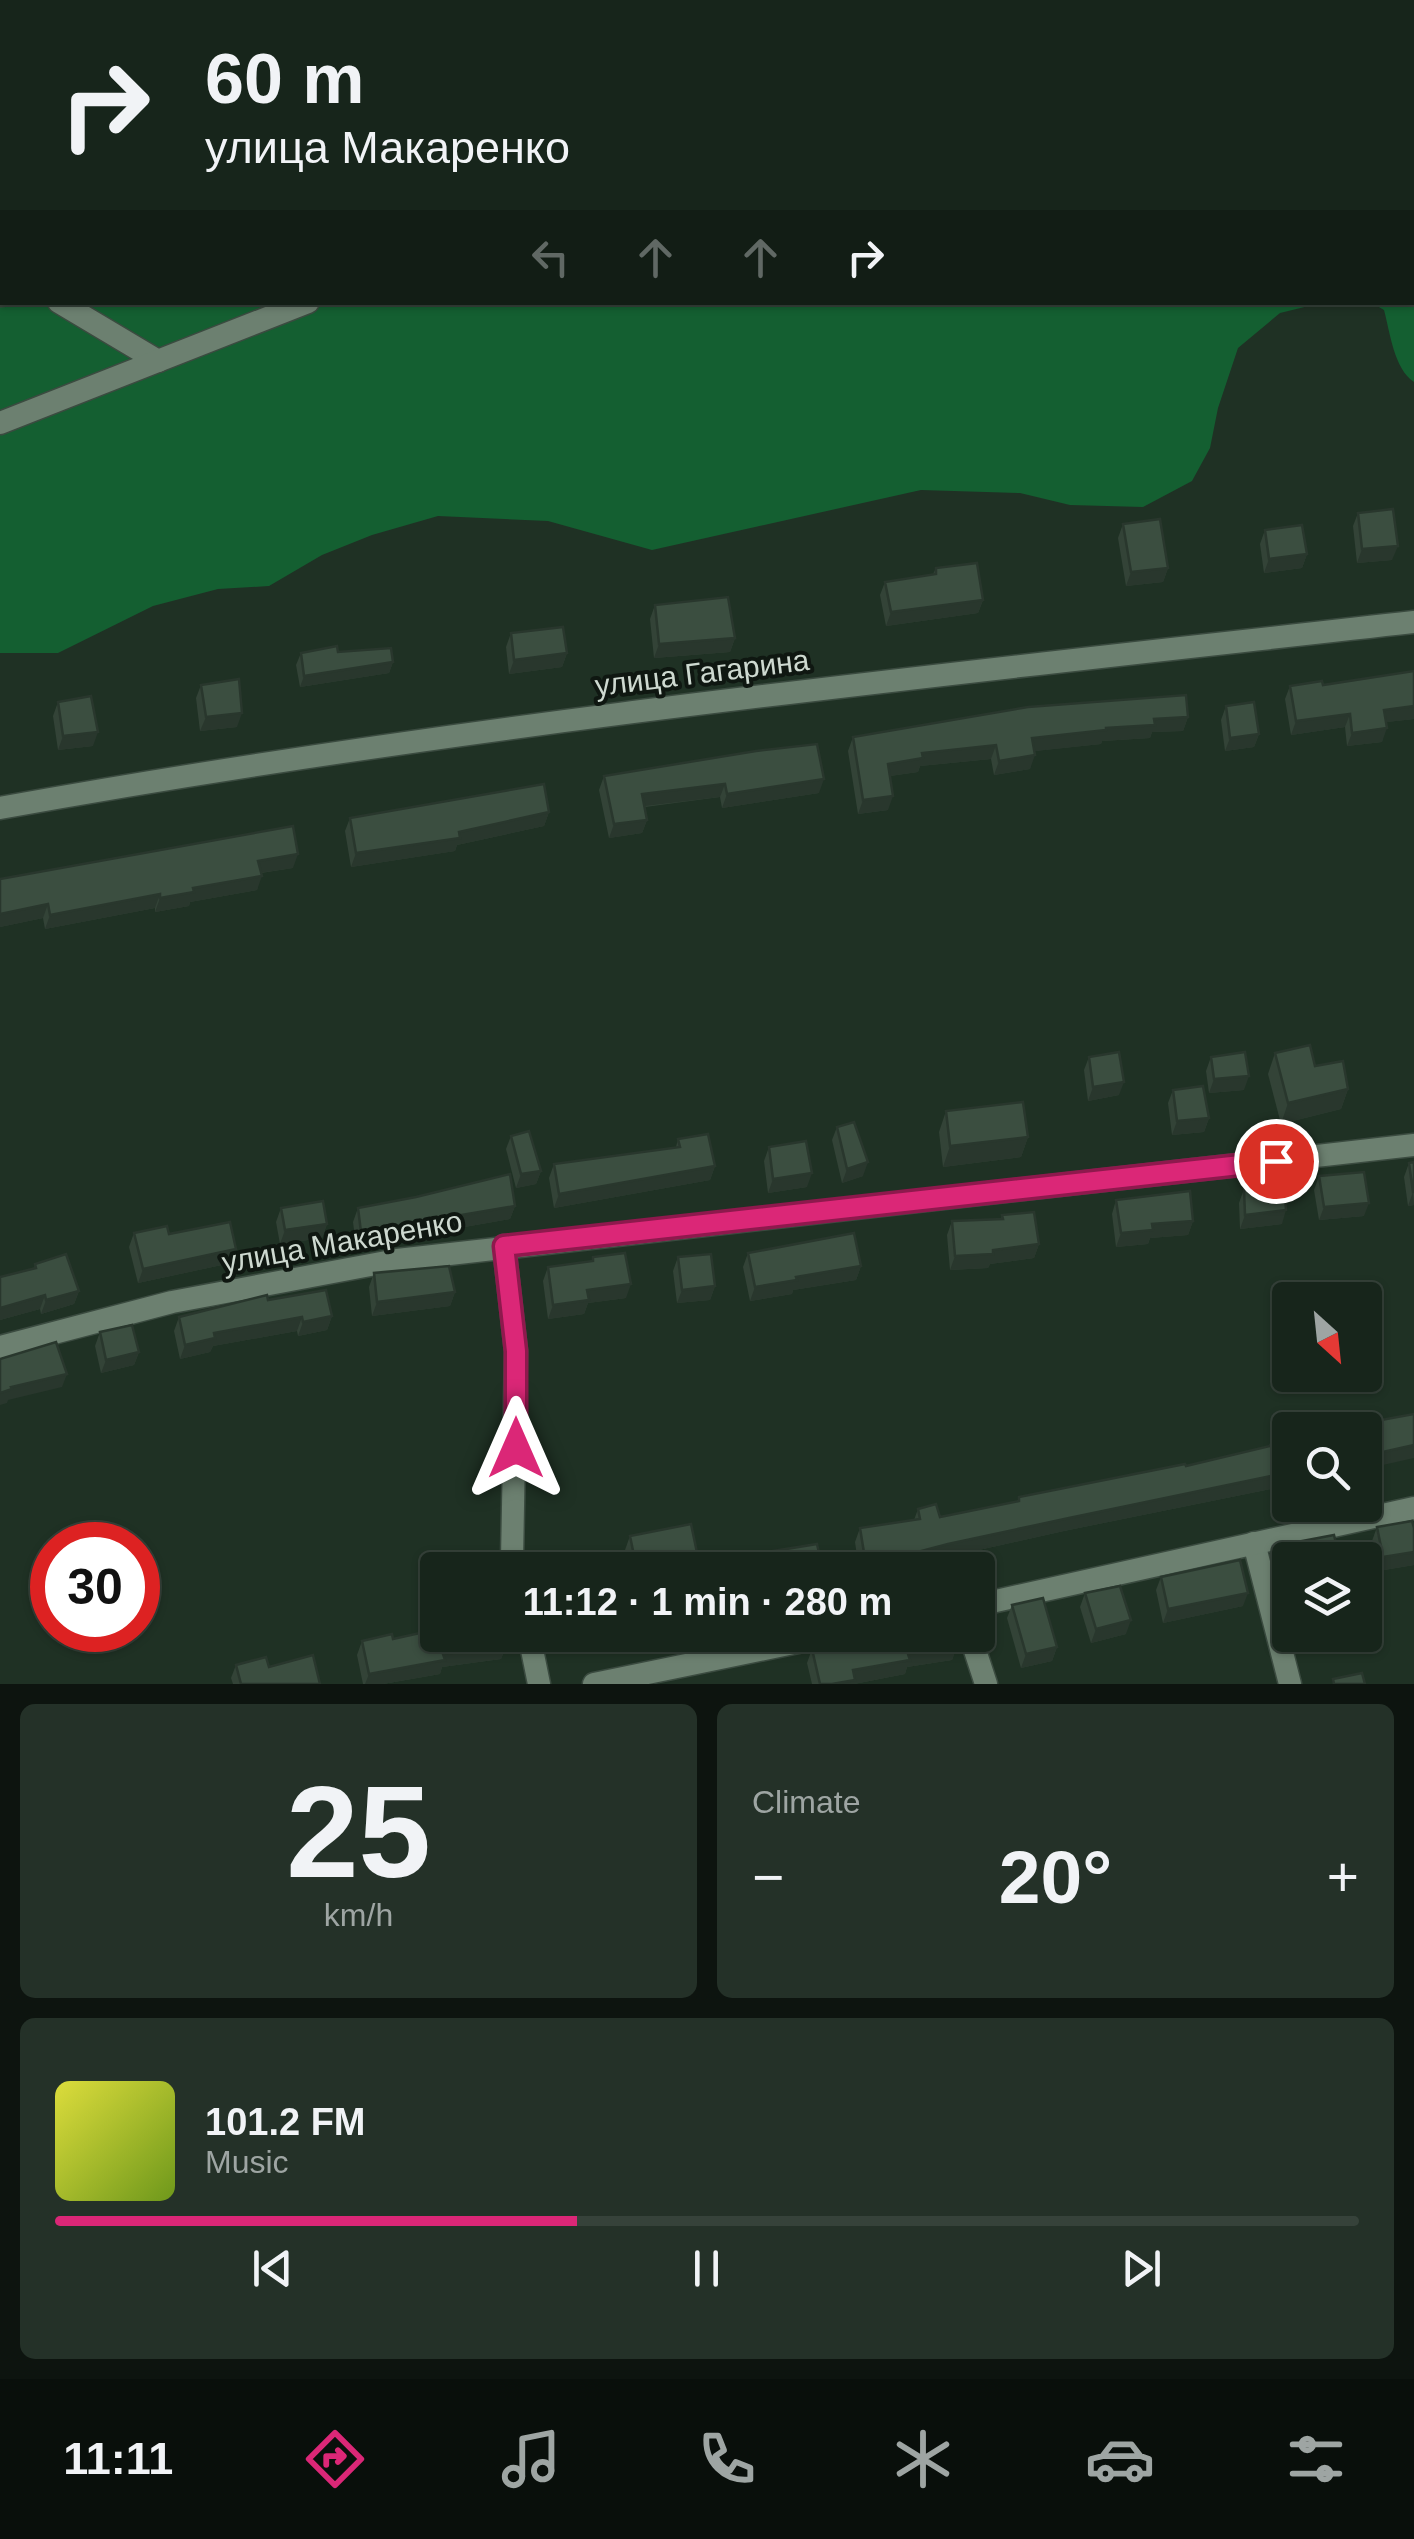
<!DOCTYPE html>
<meta charset="utf-8">
<style>
body{margin:0;font-family:Helvetica,sans-serif;background:#243128;color:#f1f3f6;height:100vh;display:flex;flex-direction:column;font-size:38px;white-space:nowrap}
*{box-sizing:border-box;margin:0}
p{font-size:32px;color:#9ea5a3}
.icon{flex:none;width:55px;height:55px;fill:none;stroke:currentColor;stroke-width:2;stroke-linecap:round;stroke-linejoin:round}
.map{position:relative;height:1684px;overflow:hidden}
.drawer{display:flex;flex-direction:column;gap:20px;padding:20px;background:#0d140f;flex:1}
.drawer>*{flex:none}
.top-card{position:absolute;left:0px;top:0px;width:1415px;height:305px;box-shadow:0 2px 8px #0004,0 0 0 2px #36423a;background:#17251b;color:#f1f3f6;overflow:hidden}
.needle{width:65px;rotate:153deg}
.controls{position:absolute;left:1272px;top:1282px;display:grid;gap:20px}
.controls a{display:grid;place-items:center;width:110px;height:110px;border-radius:10px;background:#17251b;box-shadow:0 2px 8px #0004,0 0 0 2px #36423a;font-size:50px}
.speed{position:absolute;left:30px;top:1522px;display:flex;gap:20px;font-size:50px;font-weight:700;text-align:center}
.speed>*{display:grid;place-content:center;width:130px;height:130px;border-radius:50%;background:#17251b;box-shadow:0 2px 8px #0004,0 0 0 2px #36423a;line-height:1}
.speed .limit{border:15px solid #d22;background:#fff;color:#111}
.pin{position:absolute;display:grid;place-items:center;width:85px;height:85px;color:#fff;margin:-42px;border:5px solid #fff;border-radius:50%;box-shadow:0 2px 10px #0007}
.me{position:absolute;width:110px;margin:-55px;rotate:0deg;stroke-linejoin:round;filter:drop-shadow(0 0 8px #0008)}
.turn{display:flex;align-items:center;gap:35px;height:210px;padding:0 40px;font-size:45px}
.turn .icon{width:130px;height:130px;stroke-width:2.5}
.turn b{display:block;font-size:70px;line-height:85px}
.lanes{display:flex;align-items:center;height:95px;padding:0 40px;background:#0003;justify-content:center;gap:50px;direction:ltr}
.lanes .off{opacity:.35}
.big{font-size:75px;font-weight:700;line-height:1.1}
.drawer .tile{flex:1;display:flex;flex-direction:column;justify-content:center;gap:15px;min-width:0;padding:0 35px;border-radius:15px;background:#243128}
.drawer .dial{align-items:center;gap:0}
.dial b{font-size:130px;line-height:1}
.song{display:flex;align-items:center;gap:30px}
.cover{width:120px;height:120px;border-radius:15px;background:linear-gradient(135deg,hsl(60 70% 55%),hsl(80 70% 35%))}
.played{height:10px;border-radius:5px;background:linear-gradient(90deg,#db2777 40%,#36423a 40%)}
.keys{display:flex;justify-content:space-around;direction:ltr}
.heat{display:flex;justify-content:space-between;align-items:center;font-size:55px;direction:ltr}
.drawer .tiles{flex:1;display:grid;gap:20px;grid-template-columns:1fr 1fr}
.tile:last-child{grid-column:span 2}
.trip{position:absolute;left:420px;top:1552px;width:575px;height:100px;border-radius:10px;background:#17251b;box-shadow:0 2px 8px #0004,0 0 0 2px #36423a;font-weight:700;line-height:100px;text-align:center}
.dock{display:flex;height:160px;justify-content:space-around;align-items:center;background:#090f0b;color:#9ea5a3}
.dock .icon{width:70px;height:70px}
.dock .active{color:#db2777}
.dock b{font-size:45px;color:#f1f3f6}
.map>svg:first-child{display:block}
.green{fill:#145f31}
.lines{fill:none;stroke-linecap:round;stroke-linejoin:round}
.street-casing{stroke:#3b4b40;stroke-width:25}
.street{stroke:#6c8070;stroke-width:22}
.wall{fill:#334337}
.shaded-wall{fill:#29372d}
.building{fill:#3b4e40;stroke:#29372d;stroke-width:2.5}
.route-casing{stroke:#8e194d;stroke-width:25}
.route{stroke:#db2777;stroke-width:18}
.labels{text-anchor:middle;stroke-width:8;stroke-linejoin:round;paint-order:stroke}
.street-label{font-size:30px;fill:#ced9d0;stroke:#0f1711}
</style>
<div class="map">
<svg width="1414" height="1684" viewBox="0 0 1414 1684">
<rect width="100%" height="100%" fill="#1f3124"/>
<g class="green">
<path d="M1270,0H1414V382C1394,369 1390,332 1384,310L1372,303L1412,302V2H1264Z"/>
<polygon points="0,189 2,302 1321,303 1280,313 1238,348 1218,408 1210,448 1192,481 1143,507 1070,505 1020,493 921,490 652,550 548,521 438,516 372,535 322,555 269,586 218,589 153,606 58,653 0,653"/>
</g>
<g class="lines">
<defs>
<g id="street">
<polyline points="1083,2 1090,0"/>
<polyline points="0,295 2,295"/>
<polyline points="59,302 158,361"/>
<polyline points="0,423 308,302"/>
<path d="M0,808C468,723 942,675 1414,622"/>
<polyline points="504,1246 516,1351 512,1559 515,1570"/>
<polyline points="0,1347 172,1302 397,1260 1414,1145"/>
<polyline points="1254,1543 1290,1684"/>
<polyline points="978,1605 1414,1508"/>
<polyline points="529,1635 539,1684"/>
<polyline points="970,1635 986,1684"/>
<polyline points="594,1684 832,1635"/>
</g>
</defs>
<use href="#street" class="street-casing"/>
<use href="#street" class="street"/>
</g>
<g class="wall">
<polygon points="0,0 87,0 83,2 2,2 2,116 0,113"/>
<polygon points="1358,513 1392,560 1357,563 1353,526"/>
<polygon points="1123,524 1168,568 1163,582 1126,586 1118,538"/>
<polygon points="1265,530 1307,554 1302,568 1264,573 1260,544"/>
<polygon points="936,568 983,600 978,613 886,626 880,595 885,582 933,574"/>
<polygon points="655,605 735,638 730,652 654,658 650,619"/>
<polygon points="511,633 567,653 562,667 509,674 506,647"/>
<polygon points="338,652 393,662 389,673 300,687 296,665 301,653"/>
<polygon points="201,685 237,727 200,731 196,698"/>
<polygon points="1323,685 1414,719 1386,722 1382,742 1347,746 1345,727 1291,735 1285,699 1290,686"/>
<polygon points="58,702 93,746 58,750 53,716"/>
<polygon points="1226,706 1259,734 1254,747 1225,751 1221,720"/>
<polygon points="1188,717 1183,731 1152,732 1150,738 1102,741 1101,744 1034,751 1030,769 994,775 991,759 920,766 918,772 890,776 888,810 858,814 848,751 853,737"/>
<polygon points="756,751 819,793 722,808 720,797 645,807 647,820 642,833 609,838 599,790 604,776"/>
<polygon points="549,812 544,826 457,845 455,851 351,867 345,831 350,818"/>
<polygon points="293,868 261,873 257,890 190,902 189,906 155,912 155,908 45,929 43,918 0,927 0,879"/>
<polygon points="1275,1053 1315,1066 1348,1089 1341,1109 1281,1124 1268,1074"/>
<polygon points="1089,1057 1119,1095 1088,1101 1084,1070"/>
<polygon points="1211,1057 1244,1090 1209,1093 1206,1071"/>
<polygon points="1173,1090 1209,1118 1204,1132 1172,1135 1168,1103"/>
<polygon points="946,1111 1028,1137 1021,1157 943,1167 939,1132"/>
<polygon points="837,1127 863,1176 842,1183 832,1140"/>
<polygon points="511,1136 541,1171 536,1184 516,1188 506,1149"/>
<polygon points="678,1139 715,1166 710,1180 554,1208 549,1178 554,1164 676,1147"/>
<polygon points="769,1147 807,1187 768,1193 764,1161"/>
<polygon points="1414,1162 1414,1205 1408,1206 1404,1177 1409,1163"/>
<polygon points="1319,1176 1364,1216 1319,1220 1314,1190"/>
<polygon points="1244,1189 1282,1224 1240,1229 1239,1203"/>
<polygon points="1116,1200 1193,1221 1188,1235 1150,1238 1148,1244 1116,1247 1112,1214"/>
<polygon points="515,1206 510,1219 356,1246 353,1222 358,1208"/>
<polygon points="281,1208 327,1224 322,1238 280,1244 276,1222"/>
<polygon points="1002,1215 1039,1244 1034,1258 990,1264 988,1268 950,1270 947,1235 952,1221 1001,1219"/>
<polygon points="134,1233 169,1234 236,1249 231,1263 138,1283 129,1247"/>
<polygon points="748,1253 861,1266 856,1280 793,1290 792,1294 750,1301 743,1267"/>
<polygon points="593,1257 626,1298 588,1303 584,1314 548,1319 543,1281 548,1267 591,1262"/>
<polygon points="678,1257 715,1286 710,1300 677,1303 673,1271"/>
<polygon points="35,1264 79,1291 74,1304 41,1314 40,1309 0,1320 0,1277 34,1269"/>
<polygon points="374,1273 455,1292 450,1306 372,1316 369,1287"/>
<polygon points="268,1300 332,1316 327,1330 298,1336 297,1331 213,1346 210,1352 180,1359 174,1331 179,1317"/>
<polygon points="100,1332 139,1352 134,1365 101,1373 95,1346"/>
<polygon points="1290,1433 1290,1485 1064,1531 943,1558 899,1570 859,1570 855,1542 860,1528 914,1520 918,1509 940,1517 1017,1502 1019,1497 1186,1466 1269,1446 1272,1437"/>
<polygon points="1377,1527 1414,1528 1414,1565 1378,1571 1372,1541"/>
<polygon points="630,1536 696,1570 629,1570 625,1550"/>
<polygon points="1297,1542 1340,1560 1294,1560 1292,1556"/>
<polygon points="1161,1577 1243,1606 1163,1623 1156,1590"/>
<polygon points="1085,1593 1126,1634 1091,1643 1080,1607"/>
<polygon points="1012,1605 1057,1647 1052,1661 1021,1668 1007,1618"/>
<polygon points="393,1639 506,1646 501,1659 442,1667 440,1674 383,1684 363,1684 357,1655 362,1641"/>
<polygon points="957,1646 952,1660 907,1667 905,1674 854,1684 812,1684 807,1663 812,1649"/>
<polygon points="236,1665 269,1667 320,1684 233,1684 231,1678"/>
</g>
<g class="shaded-wall">
<polygon points="1398,546 1392,560 1357,563 1362,549"/>
<polygon points="1307,554 1302,568 1264,573 1269,559"/>
<polygon points="1168,568 1163,582 1126,586 1131,572"/>
<polygon points="983,600 978,613 886,626 891,612"/>
<polygon points="735,638 730,652 654,658 659,644"/>
<polygon points="567,653 562,667 509,674 514,660"/>
<polygon points="393,662 389,673 300,687 304,676"/>
<polygon points="1414,706 1414,719 1379,723 1384,710"/>
<polygon points="242,713 237,727 200,731 206,717"/>
<polygon points="1350,714 1345,727 1291,735 1296,721"/>
<polygon points="1188,717 1183,731 1152,732 1150,738 1102,741 1101,744 1027,752 1032,738 1154,719"/>
<polygon points="1387,728 1382,742 1347,746 1352,733"/>
<polygon points="98,732 93,746 58,750 63,736"/>
<polygon points="1259,734 1254,747 1225,751 1230,738"/>
<polygon points="996,745 991,759 920,766 918,772 883,777 888,764 922,753"/>
<polygon points="1035,755 1030,769 994,775 999,761"/>
<polygon points="824,779 819,793 722,808 727,794"/>
<polygon points="725,784 720,797 637,807 642,794"/>
<polygon points="893,796 888,810 858,814 863,800"/>
<polygon points="549,812 544,826 457,845 455,851 351,867 356,853"/>
<polygon points="647,820 642,833 609,838 614,824"/>
<polygon points="298,854 293,868 253,874 258,861"/>
<polygon points="262,876 257,890 190,902 189,906 155,912 160,898 193,888"/>
<polygon points="160,894 155,908 45,929 50,915"/>
<polygon points="48,904 43,918 0,927 0,914"/>
<polygon points="1249,1076 1244,1090 1209,1093 1214,1079"/>
<polygon points="1124,1082 1119,1095 1088,1101 1093,1087"/>
<polygon points="1348,1089 1341,1109 1281,1124 1288,1103"/>
<polygon points="1209,1118 1204,1132 1172,1135 1177,1121"/>
<polygon points="1028,1137 1021,1157 943,1167 950,1146"/>
<polygon points="868,1162 863,1176 842,1183 847,1169"/>
<polygon points="715,1166 710,1180 554,1208 559,1194"/>
<polygon points="541,1171 536,1184 516,1188 521,1174"/>
<polygon points="812,1173 807,1187 768,1193 773,1179"/>
<polygon points="1413,1192 1414,1205 1408,1206"/>
<polygon points="1369,1203 1364,1216 1319,1220 1324,1207"/>
<polygon points="515,1206 510,1219 356,1246 361,1232"/>
<polygon points="1286,1210 1282,1224 1240,1229 1245,1215"/>
<polygon points="1193,1221 1188,1235 1150,1238 1148,1244 1116,1247 1121,1233 1152,1224"/>
<polygon points="327,1224 322,1238 280,1244 285,1230"/>
<polygon points="1039,1244 1034,1258 990,1264 988,1268 950,1270 955,1256"/>
<polygon points="236,1249 231,1263 138,1283 143,1269"/>
<polygon points="861,1266 856,1280 793,1290 792,1294 750,1301 755,1287 796,1277"/>
<polygon points="631,1284 626,1298 588,1303 584,1314 548,1319 553,1305 587,1290"/>
<polygon points="715,1286 710,1300 677,1303 682,1290"/>
<polygon points="79,1291 74,1304 41,1314 46,1300"/>
<polygon points="455,1292 450,1306 372,1316 377,1302"/>
<polygon points="45,1295 40,1309 0,1320 0,1308"/>
<polygon points="332,1316 327,1330 298,1336 303,1322"/>
<polygon points="302,1317 297,1331 213,1346 210,1352 180,1359 185,1345 214,1333"/>
<polygon points="139,1352 134,1365 101,1373 106,1360"/>
<polygon points="67,1374 62,1387 8,1400 7,1403 0,1405 0,1393 11,1387"/>
<polygon points="1414,1445 1414,1458 1365,1469 1365,1456"/>
<polygon points="1290,1472 1290,1485 1064,1531 943,1558 899,1570 864,1570 866,1565 948,1544"/>
<polygon points="1414,1552 1414,1565 1378,1571 1383,1557"/>
<polygon points="699,1562 696,1570 664,1570"/>
<polygon points="1248,1593 1243,1606 1163,1623 1168,1609"/>
<polygon points="1131,1620 1126,1634 1091,1643 1096,1629"/>
<polygon points="568,1635 606,1635 565,1643"/>
<polygon points="506,1646 501,1659 442,1667 440,1674 383,1684 365,1684 369,1674 443,1654"/>
<polygon points="957,1646 952,1660 907,1667 905,1674 854,1684 832,1684 853,1670 908,1654"/>
<polygon points="1057,1647 1052,1661 1021,1668 1026,1654"/>
</g>
<g class="building">
<polygon points="0,0 77,0 79,2 2,2 2,68 0,65"/>
<polygon points="2,75 2,93 0,89 0,77"/>
<polygon points="1393,509 1398,546 1362,549 1358,513"/>
<polygon points="1160,519 1168,568 1131,572 1123,524"/>
<polygon points="1302,525 1307,554 1269,559 1265,530"/>
<polygon points="977,563 983,600 891,612 885,582 936,574 936,568"/>
<polygon points="728,597 735,638 659,644 655,605"/>
<polygon points="563,627 567,653 514,660 511,633"/>
<polygon points="337,646 338,652 391,648 393,662 304,676 301,653"/>
<polygon points="1414,671 1414,706 1384,710 1387,728 1352,733 1350,714 1296,721 1290,686 1322,681 1323,685"/>
<polygon points="239,679 242,713 206,717 201,685"/>
<polygon points="1186,695 1188,717 1154,719 1155,725 1106,728 1106,730 1032,738 1035,755 999,761 996,745 922,753 923,758 888,764 893,796 863,800 853,737 1028,707"/>
<polygon points="91,696 98,732 63,736 58,702"/>
<polygon points="1254,702 1259,734 1230,738 1226,706"/>
<polygon points="817,744 824,779 727,794 725,784 642,794 647,820 614,824 604,776 756,751"/>
<polygon points="544,784 549,812 459,832 460,838 356,853 350,818"/>
<polygon points="293,826 298,854 258,861 262,876 193,888 194,892 160,898 160,894 50,915 48,904 0,914 0,879"/>
<polygon points="1310,1045 1315,1066 1343,1061 1348,1089 1288,1103 1275,1053"/>
<polygon points="1119,1052 1124,1082 1093,1087 1089,1057"/>
<polygon points="1245,1052 1249,1076 1214,1079 1211,1057"/>
<polygon points="1203,1086 1209,1118 1177,1121 1173,1090"/>
<polygon points="1023,1102 1028,1137 950,1146 946,1111"/>
<polygon points="854,1122 868,1162 847,1169 837,1127"/>
<polygon points="529,1131 541,1171 521,1174 511,1136"/>
<polygon points="708,1134 715,1166 559,1194 554,1164 680,1147 678,1139"/>
<polygon points="806,1141 812,1173 773,1179 769,1147"/>
<polygon points="1414,1162 1414,1192 1413,1192 1409,1163"/>
<polygon points="1364,1172 1369,1203 1324,1207 1319,1176"/>
<polygon points="510,1174 515,1206 361,1232 358,1208 416,1197"/>
<polygon points="1284,1184 1286,1210 1245,1215 1244,1189"/>
<polygon points="1190,1191 1193,1221 1152,1224 1153,1230 1121,1233 1116,1200"/>
<polygon points="323,1201 327,1224 285,1230 281,1208"/>
<polygon points="1034,1212 1039,1244 993,1250 993,1254 955,1256 952,1221 1003,1219 1002,1215"/>
<polygon points="230,1222 236,1249 143,1269 134,1233 167,1226 169,1234"/>
<polygon points="854,1233 861,1266 796,1277 797,1280 755,1287 748,1253"/>
<polygon points="625,1253 631,1284 587,1290 589,1300 553,1305 548,1267 593,1261 593,1257"/>
<polygon points="66,1254 79,1291 46,1300 45,1295 0,1308 0,1277 36,1268 35,1264"/>
<polygon points="711,1254 715,1286 682,1290 678,1257"/>
<polygon points="449,1266 455,1292 377,1302 374,1273"/>
<polygon points="326,1290 332,1316 303,1322 302,1317 214,1333 215,1338 185,1345 179,1317 267,1295 268,1300"/>
<polygon points="132,1325 139,1352 106,1360 100,1332"/>
<polygon points="56,1342 67,1374 11,1387 12,1389 0,1393 0,1359"/>
<polygon points="1414,1414 1414,1445 1365,1456 1365,1430 1344,1430 1343,1427"/>
<polygon points="1290,1433 1290,1472 1069,1518 948,1544 902,1556 903,1559 866,1565 860,1528 920,1519 918,1509 936,1504 940,1517 1019,1501 1019,1497 1185,1464 1186,1466 1274,1445 1272,1437"/>
<polygon points="1412,1521 1414,1528 1414,1552 1383,1557 1377,1527"/>
<polygon points="691,1524 699,1562 664,1570 637,1570 630,1536"/>
<polygon points="1334,1535 1340,1560 1302,1560 1297,1542"/>
<polygon points="817,1544 823,1570 720,1570 718,1560"/>
<polygon points="1240,1560 1248,1593 1168,1609 1161,1577"/>
<polygon points="1120,1586 1131,1620 1096,1629 1085,1593"/>
<polygon points="1043,1598 1057,1647 1026,1654 1012,1605"/>
<polygon points="438,1629 438,1635 504,1635 506,1646 443,1654 445,1660 369,1674 362,1641 392,1634 393,1639"/>
<polygon points="886,1635 954,1635 957,1646 908,1654 910,1660 853,1670 855,1680 832,1684 820,1684 812,1649"/>
<polygon points="313,1655 320,1684 241,1684 236,1665 266,1657 269,1667"/>
<polygon points="1362,1673 1365,1684 1334,1684 1333,1679"/>
</g>
<g class="lines">
<defs>
<polyline id="route" points="516,1448 516,1351 504,1246 1276,1161"/>
</defs>
<use href="#route" class="route-casing"/>
<use href="#route" class="route"/>
</g>
<g class="labels">
<g class="street-label">
<text transform="translate(702 673) rotate(-7)" y="10">улица Гагарина</text>
<text transform="translate(342 1242) rotate(-10)" y="10">улица Макаренко</text>
</g>
</g>
</svg>
<div class="controls">
<a><svg class="needle" viewBox="-14 -14 28 28"><path d="M0-13l5 13h-10z" fill="#e53935"/><path d="M0 13l5-13h-10z" fill="#9ea5a3"/></svg></a>
<a><svg class="icon" aria-label="search" viewBox="0 0 24 24"><circle cx="10" cy="10" r="6"/><path d="M15 15l6 6"/></svg></a>
<a><svg class="icon" aria-label="layers" viewBox="0 0 24 24"><path d="M12 4l9 5-9 5-9-5zM3 14l9 5 9-5"/></svg></a>
</div>
<div class="speed"><div class="limit">30</div></div>
<div class="pin" style="left:1276px;top:1161px;background:#d93025"><svg class="icon" aria-label="arrive" viewBox="0 0 24 24"><path d="M6 21V4h12l-3 4 3 4H6"/></svg></div>
<svg class="me" style="left:516px;top:1448px" viewBox="-20 -20 40 40"><path d="M0-17L14 15 0 8-14 15z" fill="#db2777" stroke="#fff" stroke-width="4"/></svg>
<div class="trip">11:12 · 1 min · 280 m</div>
<div class="top-card">
<div class="turn"><svg class="icon" aria-label="right" viewBox="0 0 24 24"><path d="M7 20v-9h11M14 6l5 5-5 5"/></svg><div><b>60 m</b>улица Макаренко</div></div>
<div class="lanes"><svg class="icon off" aria-label="left" viewBox="0 0 24 24"><path d="M17 20v-9H6M10 6l-5 5 5 5"/></svg><svg class="icon off" aria-label="ahead" viewBox="0 0 24 24"><path d="M12 20V5M6 11l6-6 6 6"/></svg><svg class="icon off" aria-label="ahead" viewBox="0 0 24 24"><path d="M12 20V5M6 11l6-6 6 6"/></svg><svg class="icon" aria-label="right" viewBox="0 0 24 24"><path d="M7 20v-9h11M14 6l5 5-5 5"/></svg></div>
</div>
</div>
<section class="drawer">
<div class="tiles">
<div class="tile dial"><b>25</b><p>km/h</p></div>
<div class="tile"><p>Climate</p>
<div class="heat"><a>−</a><b class="big">20°</b><a>+</a></div>
</div>
<div class="tile">
<div class="song"><i class="cover"></i><div><b>101.2 FM</b><p>Music</p></div></div>
<div class="played"></div>
<div class="keys"><svg class="icon" aria-label="previous" viewBox="0 0 24 24"><path d="M18 5L8 12l10 7zM5 5v14"/></svg><svg class="icon" aria-label="pause" viewBox="0 0 24 24"><path d="M8 5v14M16 5v14"/></svg><svg class="icon" aria-label="next" viewBox="0 0 24 24"><path d="M6 5l10 7-10 7zM19 5v14"/></svg></div>
</div>
</div>
</section>
<nav class="dock">
<b>11:11</b>
<svg class="icon active" aria-label="directions" viewBox="0 0 24 24"><path d="M12 3l9 9-9 9-9-9zM9 14v-3h6M13 9l2 2-2 2"/></svg>
<svg class="icon" aria-label="music" viewBox="0 0 24 24"><path d="M9 18V5l10-2v13"/><circle cx="6" cy="18" r="3"/><circle cx="16" cy="16" r="3"/></svg>
<svg class="icon" aria-label="phone" viewBox="0 0 24 24"><path d="M5 4h4l2 5-3 2q2 4 5 5l2-3 5 2v4C11 20 4 13 5 4z"/></svg>
<svg class="icon" aria-label="climate" viewBox="0 0 24 24"><path d="M12 3v18M4 7l16 10M4 17L20 7"/></svg>
<svg class="icon" aria-label="car" viewBox="0 0 24 24"><path d="M5 17H2v-5l4-1 3-4h7l3 4 3 1v5h-3M9 17h6M6 11h13"/><circle cx="7" cy="17" r="2"/><circle cx="17" cy="17" r="2"/></svg>
<svg class="icon" aria-label="filters" viewBox="0 0 24 24"><path d="M4 7h16M4 17h16"/><circle cx="9" cy="7" r="2"/><circle cx="15" cy="17" r="2"/></svg>
</nav>
